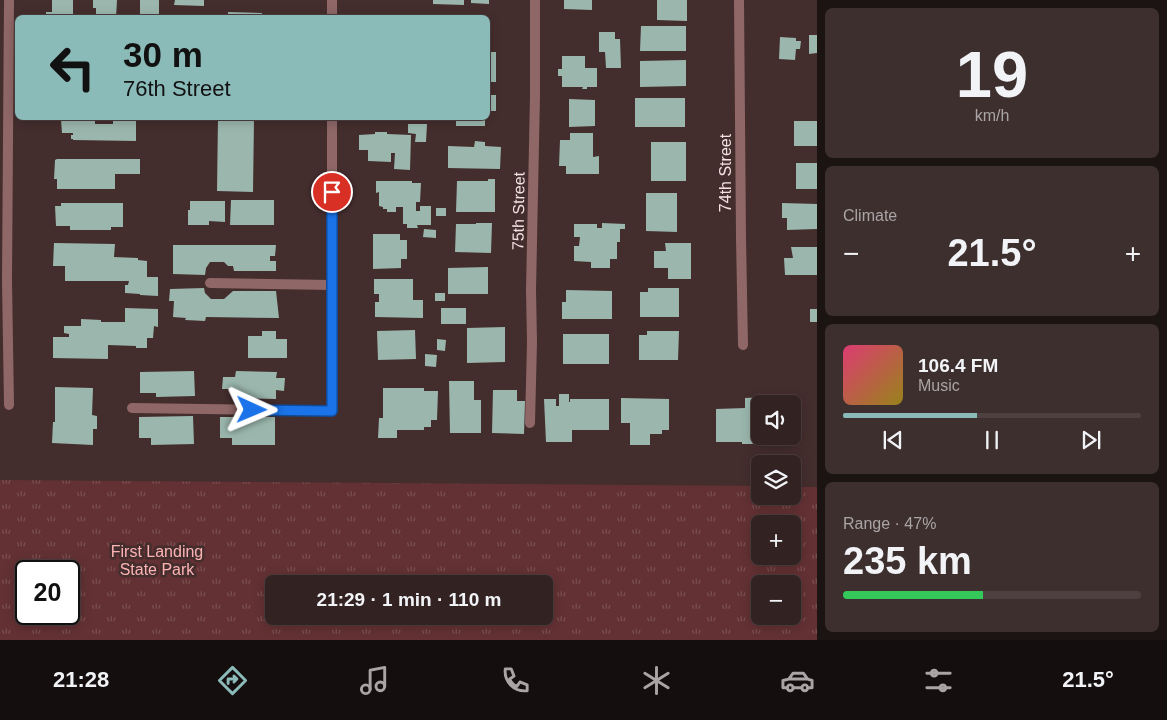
<!DOCTYPE html>
<meta charset="utf-8">
<style>
body{margin:0;font-family:Arial,sans-serif;background:#3e2f2f;color:#f1f3f6;height:100vh;display:flex;flex-direction:column;font-size:19px;white-space:nowrap}
*{box-sizing:border-box;margin:0}
p{font-size:16px;color:#a9a4a5}
.icon{flex:none;width:28px;height:28px;fill:none;stroke:currentColor;stroke-width:2;stroke-linecap:round;stroke-linejoin:round}
.map{position:relative;flex:1;overflow:hidden}
.drawer{display:flex;flex-direction:column;gap:8px;padding:8px;background:#1c1313;width:350px}
.drawer>*{flex:none}
.hud{position:absolute;left:15px;top:15px;width:475px;height:105px;border-radius:8px;box-shadow:0 2px 12px #0003,0 0 0 1px #4e3f40;background:#8bbbb9;color:#111;overflow:hidden}
.buttons{position:absolute;left:751px;top:395px;display:grid;gap:10px}
.buttons a{display:grid;place-items:center;width:50px;height:50px;border-radius:8px;background:#322;box-shadow:0 2px 12px #0003,0 0 0 1px #4e3f40;font-size:25px}
.speed{position:absolute;left:15px;top:560px;display:flex;gap:10px;font-size:25px;font-weight:700;text-align:center}
.speed>*{display:grid;place-content:center;width:65px;height:65px;border-radius:50%;background:#322;box-shadow:0 2px 12px #0003,0 0 0 1px #4e3f40;line-height:1}
.speed .limit{border:2px solid #111;border-radius:8px;background:#fff;color:#111}
.pin{position:absolute;display:grid;place-items:center;width:42px;height:42px;color:#fff;margin:-21px;border:2px solid #fff;border-radius:50%;box-shadow:0 1px 5px #0007}
.me{position:absolute;width:55px;margin:-28px;rotate:91deg;stroke-linejoin:round;filter:drop-shadow(0 0 4px #0008)}
.turn{display:flex;align-items:center;gap:18px;height:105px;padding:0 25px;font-size:22px}
.turn .icon{width:65px;height:65px;stroke-width:2.5}
.turn b{display:block;font-size:35px;line-height:42px}
.big{font-size:38px;font-weight:700;line-height:1.1}
.drawer .card{flex:1;display:flex;flex-direction:column;justify-content:center;gap:8px;min-width:0;padding:0 18px;border-radius:8px;background:#3e2f2f}
.drawer .dial{align-items:center;gap:0}
.dial b{font-size:65px;line-height:1}
.song{display:flex;align-items:center;gap:15px}
.cover{width:60px;height:60px;border-radius:8px;background:linear-gradient(135deg,hsl(340 70% 55%),hsl(50 70% 35%))}
.played{height:5px;border-radius:2px;background:linear-gradient(90deg,#8bbbb9 45%,#4e3f40 45%)}
.keys{display:flex;justify-content:space-around;direction:ltr}
.heat{display:flex;justify-content:space-between;align-items:center;font-size:28px;direction:ltr}
.charge{height:8px;border-radius:4px;background:linear-gradient(90deg,#34c759 47%,#4e3f40 0)}
.trip{position:absolute;left:265px;top:575px;width:288px;height:50px;border-radius:8px;background:#322;box-shadow:0 2px 12px #0003,0 0 0 1px #4e3f40;font-weight:700;line-height:50px;text-align:center}
.tabs{display:flex;height:80px;justify-content:space-around;align-items:center;background:#140e0e;color:#a9a4a5}
.tabs .icon{width:35px;height:35px}
.tabs .selected{color:#8bbbb9}
.tabs b{font-size:22px;color:#f1f3f6}
main{display:flex;flex:1;min-height:0}
.map>svg:first-child{display:block}
.grass{fill:url(#grass-tufts);fill-rule:evenodd}
.building{fill:#9bb7ad}
.lines{fill:none;stroke-linecap:round;stroke-linejoin:round}
.service{stroke:#8f6767;stroke-width:10}
.minor{stroke:#8f6767;stroke-width:10}
.route-casing{stroke:#114b97;stroke-width:12}
.route{stroke:#1a73e8;stroke-width:9}
.labels{text-anchor:middle;stroke-width:5;stroke-linejoin:round;paint-order:stroke}
.street-label{font-size:16px;fill:#f2e2e2;stroke:#442d2d}
.park-label{font-size:16px;fill:#fdb3b3;stroke:#442d2d}
</style>
<main>
<div class="map">
<svg width="817" height="640" viewBox="0 0 817 640">
<defs>
<pattern id="grass-tufts" width="24" height="20" patternUnits="userSpaceOnUse" patternTransform="scale(1.25)"><rect width="24" height="20" fill="#633133"/><path d="M3 7l-1-3M5 7V3M7 7l1-3M15 17l-1-3M17 17v-4M19 17l1-3" fill="none" stroke="#7a4f50"/></pattern>
</defs>
<rect width="100%" height="100%" fill="#442d2d"/>
<path class="grass" d="M0,480L760,486V496H792L793,487H817V640H0ZM760,524H792V556H760ZM26,571H69V614H26ZM274,584H544V616H274ZM760,584H792V616H760Z"/>
<g class="building">
<polygon points="52,0 73,0 73,18 46,18 46,12 52,12"/>
<polygon points="93,0 117,0 116,18 96,18 96,8 93,8"/>
<rect x="140" y="0" width="19" height="18"/>
<polygon points="175,0 204,0 204,6 174,5"/>
<polygon points="433,0 464,0 464,5 433,4"/>
<polygon points="471,0 489,0 489,4 471,3"/>
<polygon points="564,0 592,0 592,10 564,9"/>
<polygon points="657,0 687,0 687,21 657,20"/>
<polygon points="228,12 262,13 262,18 228,18"/>
<polygon points="641,26 686,26 686,51 640,51"/>
<polygon points="599,32 615,32 615,39 620,39 621,68 606,68 605,52 599,52"/>
<polygon points="809,35 817,35 817,53 809,54"/>
<polygon points="780,37 796,38 796,41 801,41 800,49 796,49 795,60 779,59"/>
<polygon points="488,52 496,52 496,82 490,82 490,85 488,85"/>
<polygon points="562,56 585,56 585,68 597,68 597,87 587,87 587,89 582,89 583,87 562,87 562,76 558,76 558,69 562,69"/>
<polygon points="686,60 686,86 640,87 640,61"/>
<rect x="488" y="95" width="8" height="16"/>
<rect x="635" y="98" width="50" height="29"/>
<polygon points="569,99 595,100 595,126 569,127"/>
<polygon points="113,118 136,118 136,141 73,140 73,139 71,139 71,135 73,135 73,133 62,133 61,120 95,120 95,124 113,124"/>
<polygon points="218,118 254,118 253,192 217,191"/>
<polygon points="368,118 409,118 409,121 368,120"/>
<rect x="456" y="118" width="29" height="8"/>
<rect x="794" y="121" width="23" height="25"/>
<polygon points="408,124 427,124 426,142 415,142 416,134 408,133"/>
<polygon points="375,132 387,132 387,134 411,135 410,170 394,169 395,153 391,153 391,162 368,161 368,150 359,150 359,135 375,134"/>
<polygon points="570,133 593,133 593,157 599,156 599,174 566,174 566,166 559,166 560,140 570,140"/>
<polygon points="475,141 485,142 485,146 501,147 500,169 448,168 448,146 474,147"/>
<rect x="651" y="142" width="35" height="39"/>
<polygon points="57,159 140,159 140,174 115,174 115,189 57,189 57,179 54,179 55,160"/>
<rect x="796" y="163" width="21" height="26"/>
<polygon points="488,179 495,179 495,212 456,212 457,181 488,181"/>
<polygon points="376,181 412,181 412,183 421,183 420,202 416,202 416,211 420,211 420,206 431,206 431,225 417,225 418,228 407,228 407,224 403,224 403,207 396,207 396,212 387,212 387,209 383,209 383,207 379,206 379,192 376,193"/>
<polygon points="646,193 677,193 677,232 646,231"/>
<polygon points="231,200 274,200 274,225 230,225"/>
<polygon points="190,201 225,201 225,222 209,221 209,225 188,225 188,210 190,210"/>
<polygon points="61,203 123,203 123,227 111,227 111,230 70,230 70,226 56,226 55,206 61,206"/>
<polygon points="782,203 817,204 817,229 787,230 787,218 782,218"/>
<rect x="436" y="208" width="10" height="8"/>
<polygon points="476,223 492,223 491,253 455,252 456,224 476,224"/>
<polygon points="602,223 625,224 625,229 620,229 620,242 617,242 617,259 610,259 610,268 591,268 591,262 574,261 574,246 579,246 580,237 574,237 574,224 597,224 597,228 602,228"/>
<polygon points="424,229 436,230 436,238 423,237"/>
<polygon points="373,234 400,234 400,240 407,240 407,259 401,259 401,268 373,269"/>
<polygon points="54,243 115,244 114,257 138,258 138,260 147,261 147,277 158,277 158,296 140,295 140,294 125,293 125,285 128,285 129,281 65,281 65,266 53,266"/>
<polygon points="665,243 691,243 691,279 668,279 668,268 654,268 654,251 666,251"/>
<polygon points="173,245 276,245 275,256 270,256 270,261 276,261 276,271 234,271 233,266 228,266 224,262 210,262 206,268 205,275 173,274"/>
<polygon points="791,247 817,247 817,275 785,275 784,258 793,258"/>
<polygon points="488,267 488,294 448,294 448,268"/>
<polygon points="374,279 413,279 413,300 423,300 423,318 375,317 375,302 379,302 379,294 374,294"/>
<polygon points="204,288 205,293 211,299 224,299 233,291 276,291 279,318 206,317 205,321 185,320 186,318 173,317 174,301 169,301 170,289"/>
<polygon points="648,288 679,288 679,317 640,317 640,292 648,292"/>
<polygon points="566,290 612,291 612,319 562,319 562,302 566,302"/>
<rect x="435" y="293" width="10" height="8"/>
<polygon points="125,308 158,309 158,327 154,326 153,338 147,338 147,348 136,348 136,346 108,345 108,359 53,358 53,337 69,337 69,334 64,333 64,326 81,326 81,319 101,320 101,322 125,322"/>
<rect x="441" y="308" width="25" height="16"/>
<rect x="810" y="309" width="7" height="13"/>
<polygon points="505,327 505,362 467,363 467,328"/>
<polygon points="415,330 416,359 378,360 377,331"/>
<polygon points="262,331 276,331 276,339 287,339 287,358 248,358 248,336 262,336"/>
<polygon points="647,331 679,331 678,360 639,360 639,335 647,335"/>
<rect x="563" y="334" width="46" height="30"/>
<polygon points="437,339 446,340 445,351 437,350"/>
<polygon points="425,354 437,355 436,367 425,366"/>
<polygon points="194,371 195,396 156,397 156,393 140,393 140,372"/>
<polygon points="236,371 277,372 276,378 285,378 284,391 276,390 276,399 235,398 235,389 222,389 223,377 235,377"/>
<polygon points="449,381 474,381 474,400 481,400 481,433 450,433"/>
<polygon points="55,387 93,388 92,415 97,416 97,429 93,429 93,445 52,443 53,422 55,422"/>
<polygon points="383,388 424,388 424,391 438,391 437,420 431,420 431,427 424,427 424,430 397,430 397,438 378,438 379,418 383,418"/>
<polygon points="493,390 517,390 517,401 525,401 524,434 492,433"/>
<polygon points="559,394 569,394 569,402 570,402 570,399 609,399 609,430 572,430 572,442 546,442 544,399 556,399 556,406 559,406"/>
<polygon points="766,397 766,404 760,404 760,436 762,436 762,444 742,444 742,442 716,442 716,409 745,408 745,398"/>
<polygon points="621,398 669,399 669,430 662,430 662,434 650,434 650,445 630,445 630,423 621,423"/>
<polygon points="193,416 194,444 151,445 151,438 139,438 139,417"/>
<polygon points="220,417 275,417 275,445 232,445 232,438 220,438"/>
</g>
<g class="lines">
<g class="service">
<polyline points="210,283 332,285"/>
<polyline points="132,408 332,411"/>
</g>
<g class="minor">
<polyline points="9,0 7,281 9,405"/>
<polyline points="739,0 741,238 743,345"/>
<polyline points="332,18 332,0"/>
<polyline points="332,411 332,118"/>
<polyline points="530,423 532,342 531,290 535,96 535,0"/>
</g>
</g>
<g class="lines">
<defs>
<polyline id="route" points="252,410 332,411 332,192"/>
</defs>
<use href="#route" class="route-casing"/>
<use href="#route" class="route"/>
</g>
<g class="labels">
<g class="street-label">
<text transform="translate(725 173) rotate(-90)" y="6">74th Street</text>
<text transform="translate(518 211) rotate(-89)" y="6">75th Street</text>
</g>
<g class="park-label">
<text x="157" y="557">First Landing<tspan x="157" dy="18">State Park</tspan></text>
</g>
</g>
</svg>
<div class="buttons">
<a><svg class="icon" aria-label="sound" viewBox="0 0 24 24"><path d="M4 9h4l5-4v14l-5-4H4zM17 9q2 3 0 6"/></svg></a>
<a><svg class="icon" aria-label="layers" viewBox="0 0 24 24"><path d="M12 4l9 5-9 5-9-5zM3 14l9 5 9-5"/></svg></a>
<a>+</a>
<a>−</a>
</div>
<div class="speed"><div class="limit">20</div></div>
<div class="pin" style="left:332px;top:192px;background:#d93025"><svg class="icon" aria-label="arrive" viewBox="0 0 24 24"><path d="M6 21V4h12l-3 4 3 4H6"/></svg></div>
<svg class="me" style="left:252px;top:410px" viewBox="-20 -20 40 40"><path d="M0-17L14 15 0 8-14 15z" fill="#1a73e8" stroke="#fff" stroke-width="4"/></svg>
<div class="trip">21:29 · 1 min · 110 m</div>
<div class="hud">
<div class="turn"><svg class="icon" aria-label="left" viewBox="0 0 24 24"><path d="M17 20v-9H6M10 6l-5 5 5 5"/></svg><div><b>30 m</b>76th Street</div></div>
</div>
</div>
<section class="drawer">
<div class="card dial"><b>19</b><p>km/h</p></div>
<div class="card"><p>Climate</p>
<div class="heat"><a>−</a><b class="big">21.5°</b><a>+</a></div>
</div>
<div class="card">
<div class="song"><i class="cover"></i><div><b>106.4 FM</b><p>Music</p></div></div>
<div class="played"></div>
<div class="keys"><svg class="icon" aria-label="previous" viewBox="0 0 24 24"><path d="M18 5L8 12l10 7zM5 5v14"/></svg><svg class="icon" aria-label="pause" viewBox="0 0 24 24"><path d="M8 5v14M16 5v14"/></svg><svg class="icon" aria-label="next" viewBox="0 0 24 24"><path d="M6 5l10 7-10 7zM19 5v14"/></svg></div>
</div>
<div class="card"><p>Range · 47%</p><b class="big">235 km</b><div class="charge"></div></div>
</section>
</main>
<nav class="tabs">
<b>21:28</b>
<svg class="icon selected" aria-label="directions" viewBox="0 0 24 24"><path d="M12 3l9 9-9 9-9-9zM9 14v-3h6M13 9l2 2-2 2"/></svg>
<svg class="icon" aria-label="music" viewBox="0 0 24 24"><path d="M9 18V5l10-2v13"/><circle cx="6" cy="18" r="3"/><circle cx="16" cy="16" r="3"/></svg>
<svg class="icon" aria-label="phone" viewBox="0 0 24 24"><path d="M5 4h4l2 5-3 2q2 4 5 5l2-3 5 2v4C11 20 4 13 5 4z"/></svg>
<svg class="icon" aria-label="climate" viewBox="0 0 24 24"><path d="M12 3v18M4 7l16 10M4 17L20 7"/></svg>
<svg class="icon" aria-label="car" viewBox="0 0 24 24"><path d="M5 17H2v-5l4-1 3-4h7l3 4 3 1v5h-3M9 17h6M6 11h13"/><circle cx="7" cy="17" r="2"/><circle cx="17" cy="17" r="2"/></svg>
<svg class="icon" aria-label="filters" viewBox="0 0 24 24"><path d="M4 7h16M4 17h16"/><circle cx="9" cy="7" r="2"/><circle cx="15" cy="17" r="2"/></svg>
<b>21.5°</b>
</nav>
